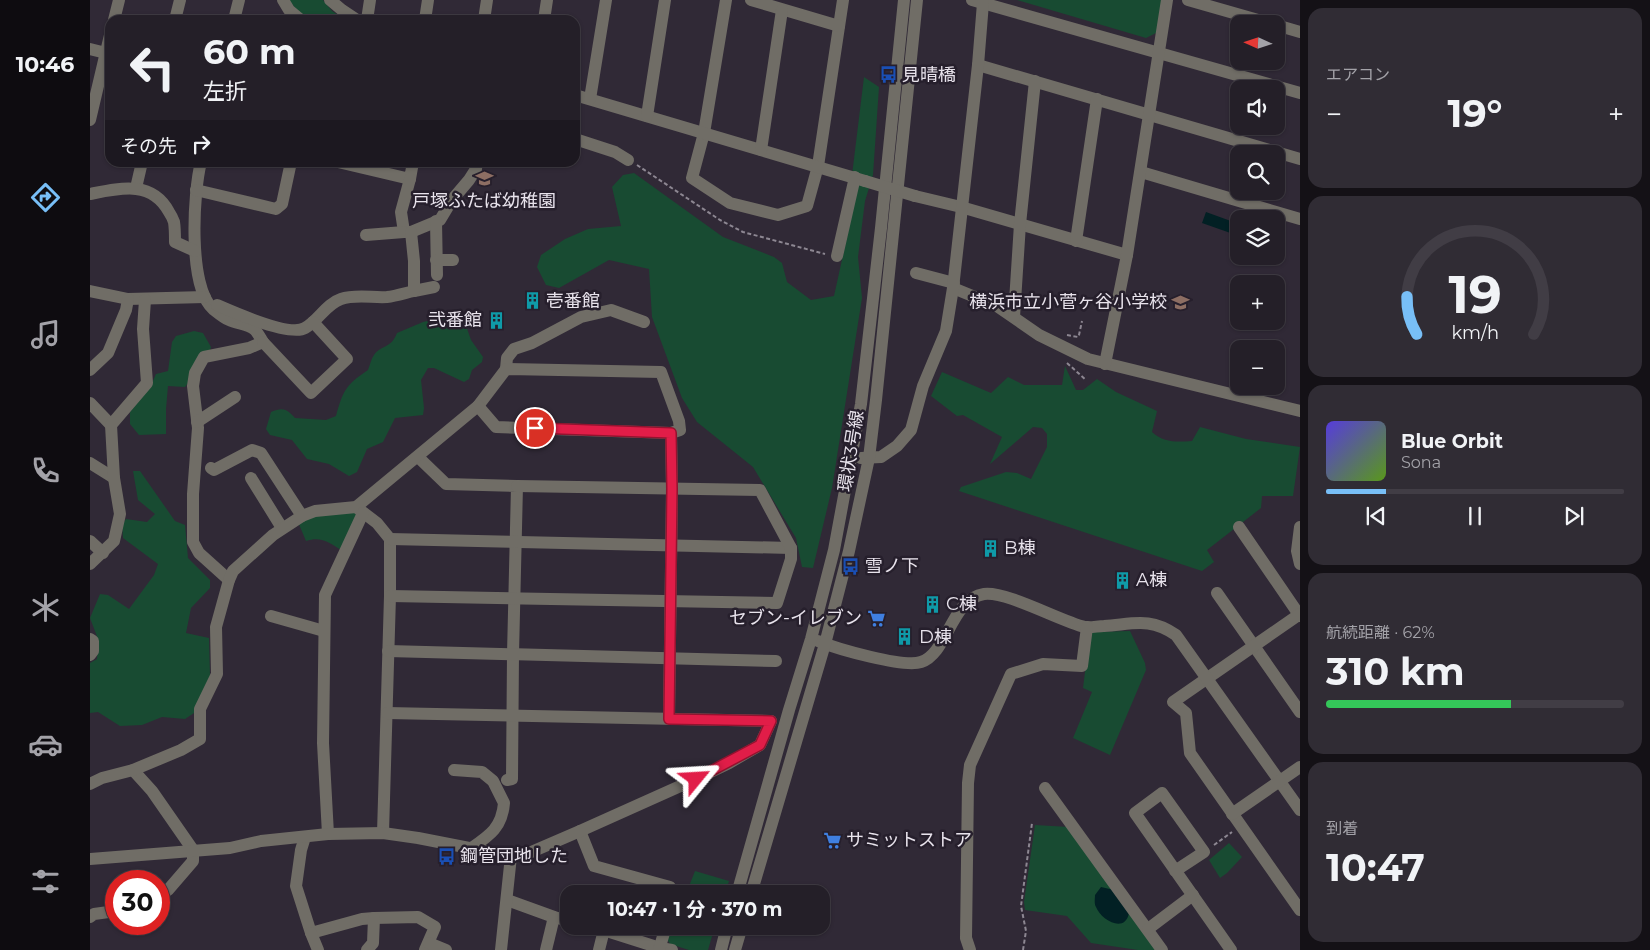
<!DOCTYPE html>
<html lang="ja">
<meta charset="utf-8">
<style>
body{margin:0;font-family:Montserrat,"Noto Sans JP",sans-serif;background:#302c34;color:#f1f3f6;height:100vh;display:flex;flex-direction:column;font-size:19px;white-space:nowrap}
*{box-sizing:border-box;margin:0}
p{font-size:16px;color:#a3a2a8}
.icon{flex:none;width:28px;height:28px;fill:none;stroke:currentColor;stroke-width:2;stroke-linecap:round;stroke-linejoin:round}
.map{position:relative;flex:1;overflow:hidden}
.drawer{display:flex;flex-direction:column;gap:8px;padding:8px;background:#141116;width:350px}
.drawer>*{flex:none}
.hud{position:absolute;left:15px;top:15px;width:475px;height:152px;border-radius:15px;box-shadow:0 1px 4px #0004,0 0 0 1px #413d45;background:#241f28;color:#f1f3f6;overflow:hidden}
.needle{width:32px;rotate:273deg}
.controls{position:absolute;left:1140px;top:15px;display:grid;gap:10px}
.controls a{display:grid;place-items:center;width:55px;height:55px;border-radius:10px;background:#241f28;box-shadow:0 1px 4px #0004,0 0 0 1px #413d45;font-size:25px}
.speed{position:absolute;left:15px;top:870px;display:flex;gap:10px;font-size:25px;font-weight:700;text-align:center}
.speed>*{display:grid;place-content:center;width:65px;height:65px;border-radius:50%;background:#241f28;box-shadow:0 1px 4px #0004,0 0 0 1px #413d45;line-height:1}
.speed .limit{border:8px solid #d22;background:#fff;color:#111}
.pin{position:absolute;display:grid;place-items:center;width:42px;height:42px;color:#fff;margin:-21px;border:2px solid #fff;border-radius:50%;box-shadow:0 1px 5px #0007}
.me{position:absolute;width:55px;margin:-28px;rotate:63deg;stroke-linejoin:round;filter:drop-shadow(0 0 4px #0008)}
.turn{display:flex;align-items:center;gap:18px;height:105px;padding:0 15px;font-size:22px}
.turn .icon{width:65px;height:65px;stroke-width:2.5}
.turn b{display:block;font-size:35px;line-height:42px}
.then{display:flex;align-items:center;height:48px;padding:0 15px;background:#0003;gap:10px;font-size:19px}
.big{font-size:38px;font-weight:700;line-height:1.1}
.drawer .tile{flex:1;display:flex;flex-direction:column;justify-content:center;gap:8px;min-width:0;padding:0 18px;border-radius:15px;background:#302c34}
.drawer .dial{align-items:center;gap:0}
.dial svg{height:130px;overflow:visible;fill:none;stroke:#413d45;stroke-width:7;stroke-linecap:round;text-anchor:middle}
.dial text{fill:#f1f3f6;stroke:none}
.song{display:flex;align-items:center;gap:15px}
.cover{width:60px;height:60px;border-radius:8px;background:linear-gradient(135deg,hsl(250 70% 55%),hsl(90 70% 35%))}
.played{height:5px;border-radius:2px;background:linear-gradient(90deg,#78bff7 20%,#413d45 20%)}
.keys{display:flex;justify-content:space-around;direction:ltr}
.heat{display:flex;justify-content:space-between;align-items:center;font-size:28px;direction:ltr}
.charge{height:8px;border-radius:4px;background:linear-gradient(90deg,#34c759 62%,#413d45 0)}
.trip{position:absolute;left:470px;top:885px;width:270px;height:50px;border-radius:15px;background:#241f28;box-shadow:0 1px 4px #0004,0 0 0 1px #413d45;font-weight:700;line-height:50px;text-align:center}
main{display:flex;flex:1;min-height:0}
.tab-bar{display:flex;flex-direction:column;width:90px;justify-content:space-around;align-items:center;background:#0e0c10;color:#a3a2a8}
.tab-bar .icon{width:35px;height:35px}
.tab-bar .on{color:#78bff7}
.tab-bar b{font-size:22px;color:#f1f3f6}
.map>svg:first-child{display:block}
.green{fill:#184b32}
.water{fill:#022024}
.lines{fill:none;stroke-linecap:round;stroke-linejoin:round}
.path{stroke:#8d8792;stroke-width:2;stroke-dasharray:4 2.5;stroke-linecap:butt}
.minor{stroke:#706d66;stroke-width:12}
.minor-bridge{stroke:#706d66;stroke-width:12}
.route-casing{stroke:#92132f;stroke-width:12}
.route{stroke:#e11d48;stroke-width:9}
.labels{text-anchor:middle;stroke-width:5;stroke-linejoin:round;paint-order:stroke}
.poi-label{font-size:18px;fill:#e8e3ec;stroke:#261f2c;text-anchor:start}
.street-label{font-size:18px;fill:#e8e3ec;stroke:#261f2c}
</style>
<main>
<nav class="tab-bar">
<b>10:46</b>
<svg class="icon on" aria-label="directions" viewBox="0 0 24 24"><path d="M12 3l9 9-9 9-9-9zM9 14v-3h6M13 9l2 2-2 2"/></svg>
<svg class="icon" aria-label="music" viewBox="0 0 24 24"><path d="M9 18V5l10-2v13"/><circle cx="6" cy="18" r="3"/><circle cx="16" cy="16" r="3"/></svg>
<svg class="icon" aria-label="phone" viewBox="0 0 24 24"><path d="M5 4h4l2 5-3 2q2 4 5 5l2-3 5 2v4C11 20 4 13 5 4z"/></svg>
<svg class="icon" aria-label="climate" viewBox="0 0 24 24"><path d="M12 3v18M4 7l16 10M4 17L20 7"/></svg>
<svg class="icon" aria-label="car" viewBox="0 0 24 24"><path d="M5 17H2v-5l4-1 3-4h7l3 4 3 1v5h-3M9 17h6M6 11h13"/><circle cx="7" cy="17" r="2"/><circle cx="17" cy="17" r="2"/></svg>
<svg class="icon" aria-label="filters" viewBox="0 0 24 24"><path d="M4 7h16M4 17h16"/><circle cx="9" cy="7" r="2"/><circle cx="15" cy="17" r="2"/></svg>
</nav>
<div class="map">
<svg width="1210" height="950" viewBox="0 0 1210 950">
<rect width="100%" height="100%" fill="#302936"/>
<g class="green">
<path d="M199,0H233L242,11L256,20C231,20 215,24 199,0Z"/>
<polygon points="927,0 1073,0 1068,32 1056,38"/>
<polygon points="774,77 789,87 783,175 775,201 768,257 772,298 742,488 723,568 712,567 706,538 663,467 607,422 592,398 562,317 559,269 519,260 469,288 456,285 447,267 451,255 475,239 498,229 531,226 522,187 533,175 544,173 633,237 684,257 692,263 697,282 721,300 744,296 770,178 762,175"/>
<path d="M365,314H372L381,340L393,357L392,362L382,370L379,379L374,382L344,368H338L331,380L334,408L333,415L305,418L293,442L277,449L267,472L259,476L239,464L217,459L202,440L180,435L176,429L181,412C193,407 197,409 205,418L236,420L246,416C253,390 256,385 278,370C280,365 281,359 284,355C292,344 301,349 307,333L333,322Z"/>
<polygon points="104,331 113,333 121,347 118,357 95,387 78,386 76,409 76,434 49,435 40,424 40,412 62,383 66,374 78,371 82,342 86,336"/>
<path d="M975,366L986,390H993L1007,379L1026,392L1067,411L1062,432C1074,443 1087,442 1102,441L1110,427L1156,439L1210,447L1203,496H1172L1171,508L1117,550L1124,562L1112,571L869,491L871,487L916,472L927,473L941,479L957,447V434L952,428L943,427L900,464L912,437L873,415L867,416L841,396L852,372L901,393L918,377L934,385H972Z"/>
<polygon points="43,471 50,471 85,521 95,525 98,558 120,580 120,588 101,608 96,633 119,638 120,676 104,713 95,719 72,717 52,725 30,726 8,712 0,713 0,663 7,659 8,639 0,618 10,594 18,595 39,609 64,575 68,564 33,538 32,525 36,519 57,522 65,514 48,500"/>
<path d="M260,510L268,515L253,551C239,543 232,536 216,541L208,522L220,515Z"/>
<polygon points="1040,631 1055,663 1056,670 1020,755 983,738 1002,692 993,688 1000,632"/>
<polygon points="945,825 979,827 1068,950 1048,950 1001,943 977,916 935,910 934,902"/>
<polygon points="1139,843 1152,857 1137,873 1130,878 1119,860"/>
<polygon points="605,871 639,881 635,894 596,894"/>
<polygon points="582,926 625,926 618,950 599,950 580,944 577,939"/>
</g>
<g class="water">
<polygon points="1116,212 1149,224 1149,236 1112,223"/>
<path d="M1011,887L1024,890L1039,913C1035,934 1011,920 1006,907C1004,904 1005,898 1005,895Z"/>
</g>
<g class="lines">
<g class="path">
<polyline points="547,165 630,220 653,232 735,254"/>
<polyline points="977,335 988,337 989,335 992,321"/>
<polyline points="977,363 996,380"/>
<polyline points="1124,845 1142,832"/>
<polyline points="933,950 936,931 931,906 942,823"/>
</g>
<g class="minor">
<polyline points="193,0 199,10 211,20"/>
<polyline points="240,0 252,10 267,20"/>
<polyline points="636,0 614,133 602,178 640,203 688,215 717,206 728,166 753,0"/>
<polyline points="661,0 749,26"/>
<polyline points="882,0 1210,93"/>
<polyline points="1098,0 1182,24"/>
<polyline points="24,20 29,0"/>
<polyline points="85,20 90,0"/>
<polyline points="144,20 149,0"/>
<polyline points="277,20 280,0"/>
<polyline points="335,20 338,0"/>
<polyline points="394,20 397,0"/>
<polyline points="454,20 457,0"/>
<polyline points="1186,25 1210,32"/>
<polyline points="0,49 20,54"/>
<polyline points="888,65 1210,159"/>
<polyline points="485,95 775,181"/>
<polyline points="500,99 516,0"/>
<polyline points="557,116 575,0"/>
<polyline points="0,120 20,35"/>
<polyline points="485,139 525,152 538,160"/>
<polyline points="671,150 692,10"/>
<path d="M111,162C103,193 98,287 123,309C128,313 134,318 139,320C147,324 159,324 165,330C168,333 171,339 173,342L159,348L114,357L105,373L103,386L108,428L103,494V542L109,553L139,580"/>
<polyline points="248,162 320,179 323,162"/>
<polyline points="1051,172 1210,219"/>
<polyline points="320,179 311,212 314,232 321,232 350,220 362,200 379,180 386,169 387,162"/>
<polyline points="46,188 52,162"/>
<polyline points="106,190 186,209 192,204 201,162"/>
<path d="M0,194C30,188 62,180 79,212C81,215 83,219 84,222C85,228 85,236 85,242L105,251"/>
<polyline points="825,196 871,207 1037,255"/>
<polyline points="346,221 347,275"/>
<polyline points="276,235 314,232"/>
<polyline points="986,241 1007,99"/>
<polyline points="747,256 765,177"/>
<polyline points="346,260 363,260"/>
<polyline points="826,273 864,283"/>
<polyline points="863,288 907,306 949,335 998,359 1210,411"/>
<polyline points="0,291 38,299 115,297"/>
<polyline points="324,291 344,287"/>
<path d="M127,305C143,312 200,337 215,328C229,320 236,304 251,299C265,294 283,298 297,297C306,296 315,293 324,291V261L321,232"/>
<polyline points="924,317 930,224 945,81"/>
<polyline points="173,342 221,393 257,359 223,322"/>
<polyline points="1015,364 1037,255 1077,0"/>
<polyline points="416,369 417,358 424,349 442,343 491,317 521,310 554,322"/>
<polyline points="0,370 18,353 36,310 38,299"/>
<polyline points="0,403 21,425"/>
<polyline points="388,406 416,369 571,372 589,421 590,430 581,433"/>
<polyline points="107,422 145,397"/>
<polyline points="328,457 356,484 427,486 423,654 422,779 417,780"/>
<polyline points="771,458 791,457 807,446 821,430 833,386 856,331 863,288 888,65 893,3"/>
<polyline points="0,463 24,478"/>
<polyline points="121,468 124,470 162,450 171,453 212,516"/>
<polyline points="161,478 192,528"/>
<polyline points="266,507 287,523 300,539 300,596 293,833"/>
<polyline points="1149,527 1210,616"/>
<polyline points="1210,527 1207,551 1210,564"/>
<polyline points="300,539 701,548"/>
<polyline points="0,541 13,553"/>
<polyline points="0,564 24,541 30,514 24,478 21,425 57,383 53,329 55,300"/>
<polyline points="1127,593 1210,712"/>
<polyline points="300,596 687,603 701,559 701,548 670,490 427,486"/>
<polyline points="1210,614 1083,702 1096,713 1100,753 1210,910"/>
<polyline points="181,616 234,631"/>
<polyline points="0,639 3,641 3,651 0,655"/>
<path d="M728,641C747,649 814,668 831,662C858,653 861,599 894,594C917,591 970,621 995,627C1001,628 1008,626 1014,626C1044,624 1060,617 1086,635L1210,810"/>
<polyline points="298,651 686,661"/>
<polyline points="43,770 62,791 103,850 103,861 78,890 69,896"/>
<path d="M364,770L392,772L403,781L414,803C412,828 399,836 380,849"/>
<polyline points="0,784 12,778 43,770 91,750 110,739 110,709 127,674 126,627 139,580 143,571 183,535 212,516 225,511 266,507 388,406 406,427 581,433 582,489 579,719"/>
<polyline points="955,788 1072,950"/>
<polyline points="1142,814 1210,767"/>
<polyline points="490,831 504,866 580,887 584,894"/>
<polyline points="238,834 233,743 235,595 273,513"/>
<polyline points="215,837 211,850 206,886 221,933 272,919 284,918 328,917 345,927 335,950"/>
<polyline points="0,859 140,848 171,841 238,834 293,833 328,838 421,856 439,853 490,831 606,779 639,763 670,745 681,721 297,713"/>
<polyline points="1085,871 1114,852 1072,793 1045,813 1141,950"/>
<polyline points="647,894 699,710 721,639 744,550 761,458 771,404 791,228 814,0"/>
<polyline points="661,894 735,644 759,551 779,458 786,400 827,0"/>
<polyline points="417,900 464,917 479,921"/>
<polyline points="0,917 4,914 26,911"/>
<polyline points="501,926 570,948 582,950"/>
<polyline points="1058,929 1103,895"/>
<polyline points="221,933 228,950"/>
<polyline points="339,943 356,950"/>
<polyline points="277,950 283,943 284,918"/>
<polyline points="411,950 421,856"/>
<polyline points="456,950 464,917"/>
<polyline points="509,950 514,930"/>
<polyline points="569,950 576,926"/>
<polyline points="631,950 637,926"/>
<polyline points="645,950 652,926"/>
<polyline points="880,950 876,938 878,783 880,765 921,674 953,664 992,666 997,627"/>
</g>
<polyline class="minor-bridge" points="775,181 825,196"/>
</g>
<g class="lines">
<defs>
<polyline id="route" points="445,428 581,433 582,489 579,719 681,721 670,745 606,779"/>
</defs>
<use href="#route" class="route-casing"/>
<use href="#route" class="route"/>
</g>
<defs>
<symbol id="bus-bare" viewBox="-9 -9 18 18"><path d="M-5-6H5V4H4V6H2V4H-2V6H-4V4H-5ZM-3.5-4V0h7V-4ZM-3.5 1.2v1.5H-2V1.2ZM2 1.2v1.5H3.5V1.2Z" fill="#1a4fb4" stroke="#261f2c" stroke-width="2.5" paint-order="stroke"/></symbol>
<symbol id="school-bare" viewBox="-9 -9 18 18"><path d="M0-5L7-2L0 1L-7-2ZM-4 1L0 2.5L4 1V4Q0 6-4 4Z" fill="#8d6e63" stroke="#261f2c" stroke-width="2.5" paint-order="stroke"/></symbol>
<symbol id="building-bare" viewBox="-9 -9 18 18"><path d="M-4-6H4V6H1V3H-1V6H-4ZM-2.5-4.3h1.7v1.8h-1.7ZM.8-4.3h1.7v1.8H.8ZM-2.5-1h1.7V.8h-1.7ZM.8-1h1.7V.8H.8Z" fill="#0f9aa8" stroke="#261f2c" stroke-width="2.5" paint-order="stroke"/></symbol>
<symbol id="supermarket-bare" viewBox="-9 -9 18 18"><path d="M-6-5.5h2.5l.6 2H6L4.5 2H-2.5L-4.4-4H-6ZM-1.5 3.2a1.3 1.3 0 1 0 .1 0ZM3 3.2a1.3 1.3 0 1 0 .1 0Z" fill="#3f7fe0" stroke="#261f2c" stroke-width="2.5" paint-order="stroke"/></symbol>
</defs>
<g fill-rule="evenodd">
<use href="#bus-bare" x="786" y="62" width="25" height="25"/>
<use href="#school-bare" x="382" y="166" width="25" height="25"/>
<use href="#building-bare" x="430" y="288" width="25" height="25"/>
<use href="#school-bare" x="1078" y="290" width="25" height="25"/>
<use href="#building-bare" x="394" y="308" width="25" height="25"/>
<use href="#building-bare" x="888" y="536" width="25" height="25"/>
<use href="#bus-bare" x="748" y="554" width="25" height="25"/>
<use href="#building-bare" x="1020" y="568" width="25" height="25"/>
<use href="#building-bare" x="830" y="592" width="25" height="25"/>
<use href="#supermarket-bare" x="774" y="606" width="25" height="25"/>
<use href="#building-bare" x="802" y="624" width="25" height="25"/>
<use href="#supermarket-bare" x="730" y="828" width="25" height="25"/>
<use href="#bus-bare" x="344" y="844" width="25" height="25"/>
</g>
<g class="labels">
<g class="poi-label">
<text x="812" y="81">見晴橋</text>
<text x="394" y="207" text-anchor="middle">戸塚ふたば幼稚園</text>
<text x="456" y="307">壱番館</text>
<text x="1077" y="308" text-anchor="end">横浜市立小菅ヶ谷小学校</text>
<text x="392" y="326" text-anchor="end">弐番館</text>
<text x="914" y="554">B棟</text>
<text x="775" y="572">雪ノ下</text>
<text x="1046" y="586">A棟</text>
<text x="856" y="610">C棟</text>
<text x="772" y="624" text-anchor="end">セブン-イレブン</text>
<text x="829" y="643">D棟</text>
<text x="756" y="846">サミットストア</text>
<text x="370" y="862">鋼管団地した</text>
</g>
<g class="street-label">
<text transform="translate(761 451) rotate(-81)" y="6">環状3号線</text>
</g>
</g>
</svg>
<div class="controls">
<a><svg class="needle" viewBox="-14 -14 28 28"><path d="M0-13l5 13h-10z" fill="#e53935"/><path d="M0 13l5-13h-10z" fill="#a3a2a8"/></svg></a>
<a><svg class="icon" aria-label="sound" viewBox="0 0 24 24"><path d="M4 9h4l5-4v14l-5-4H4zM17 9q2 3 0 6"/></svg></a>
<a><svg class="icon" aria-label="search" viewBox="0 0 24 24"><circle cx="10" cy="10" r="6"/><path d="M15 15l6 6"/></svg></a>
<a><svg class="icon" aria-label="layers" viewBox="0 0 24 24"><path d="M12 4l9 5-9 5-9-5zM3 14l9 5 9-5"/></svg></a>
<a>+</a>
<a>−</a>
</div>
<div class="speed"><div class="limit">30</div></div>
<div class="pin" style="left:445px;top:428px;background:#d93025"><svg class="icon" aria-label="arrive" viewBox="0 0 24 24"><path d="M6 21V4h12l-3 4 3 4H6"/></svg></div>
<svg class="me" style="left:606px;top:779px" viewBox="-20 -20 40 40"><path d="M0-17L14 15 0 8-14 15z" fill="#e11d48" stroke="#fff" stroke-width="4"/></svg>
<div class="trip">10:47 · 1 分 · 370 m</div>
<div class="hud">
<div class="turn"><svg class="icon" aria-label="left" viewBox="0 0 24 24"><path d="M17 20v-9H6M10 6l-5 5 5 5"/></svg><div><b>60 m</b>左折</div></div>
<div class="then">その先<svg class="icon" aria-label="right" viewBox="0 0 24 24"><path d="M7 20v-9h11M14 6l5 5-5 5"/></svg></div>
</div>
</div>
<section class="drawer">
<div class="tile"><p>エアコン</p>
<div class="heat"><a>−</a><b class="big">19°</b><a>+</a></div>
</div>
<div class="tile dial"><svg viewBox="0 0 100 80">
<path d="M14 69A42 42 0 1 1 86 69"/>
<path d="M14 69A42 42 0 0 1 8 46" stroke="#78bff7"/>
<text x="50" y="56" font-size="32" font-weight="700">19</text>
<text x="50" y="72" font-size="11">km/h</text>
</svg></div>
<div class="tile">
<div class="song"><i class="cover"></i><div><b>Blue Orbit</b><p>Sona</p></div></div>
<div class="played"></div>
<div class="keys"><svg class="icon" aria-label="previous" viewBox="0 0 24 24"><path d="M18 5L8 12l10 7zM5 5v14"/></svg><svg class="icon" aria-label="pause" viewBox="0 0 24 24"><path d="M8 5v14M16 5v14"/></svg><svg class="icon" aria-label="next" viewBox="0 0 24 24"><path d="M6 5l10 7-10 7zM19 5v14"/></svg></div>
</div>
<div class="tile"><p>航続距離 · 62%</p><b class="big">310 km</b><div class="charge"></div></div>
<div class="tile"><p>到着</p><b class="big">10:47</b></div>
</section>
</main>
